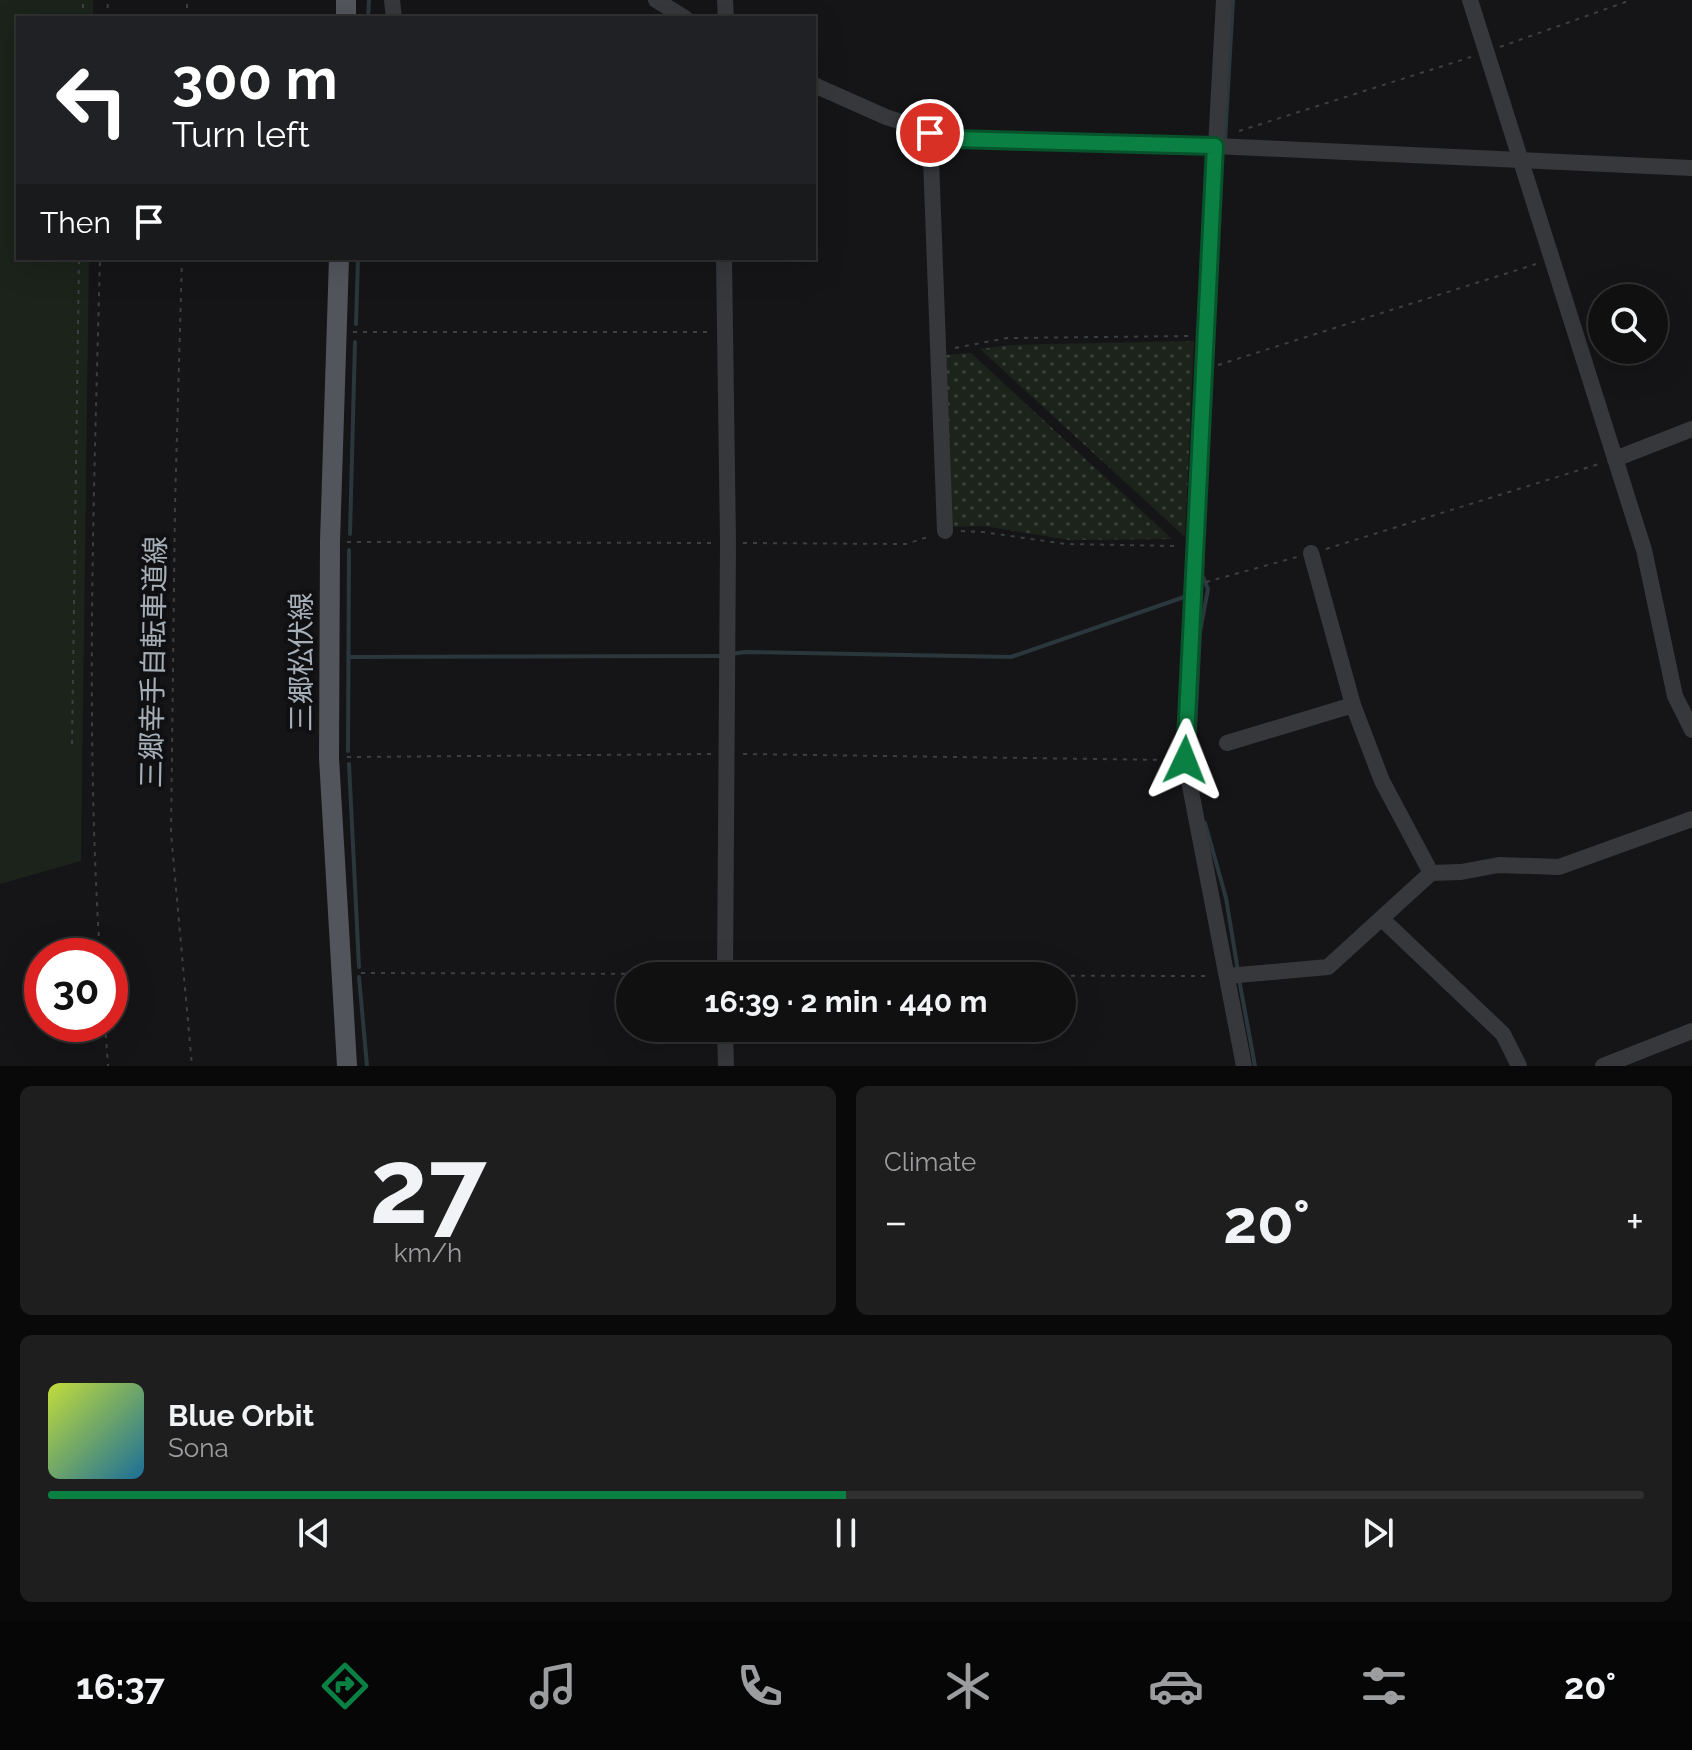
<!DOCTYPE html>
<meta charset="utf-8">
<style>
body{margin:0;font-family:Raleway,"Noto Sans JP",sans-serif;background:#1e1e1f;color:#f1f3f6;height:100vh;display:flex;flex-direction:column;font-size:30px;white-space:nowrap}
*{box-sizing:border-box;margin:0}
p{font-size:26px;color:#9c9d9f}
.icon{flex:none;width:44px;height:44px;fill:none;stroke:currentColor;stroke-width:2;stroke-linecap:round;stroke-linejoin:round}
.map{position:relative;height:1066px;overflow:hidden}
.side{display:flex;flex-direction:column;gap:20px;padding:20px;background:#090909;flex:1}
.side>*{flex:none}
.guide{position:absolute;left:16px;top:16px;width:800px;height:244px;border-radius:0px;box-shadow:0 8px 32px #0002,0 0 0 2px #303031;background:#202124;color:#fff;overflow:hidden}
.controls{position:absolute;left:1588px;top:284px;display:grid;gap:16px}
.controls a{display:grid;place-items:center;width:80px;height:80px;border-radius:50%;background:#101011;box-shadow:0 8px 32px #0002,0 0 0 2px #303031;font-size:40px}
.speed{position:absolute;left:24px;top:938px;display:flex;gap:16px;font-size:40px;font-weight:700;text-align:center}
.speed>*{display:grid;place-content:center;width:104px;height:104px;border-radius:50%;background:#101011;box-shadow:0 8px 32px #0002,0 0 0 2px #303031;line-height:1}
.speed .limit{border:12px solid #d22;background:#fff;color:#111}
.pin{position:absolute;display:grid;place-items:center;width:68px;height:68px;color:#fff;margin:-34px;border:4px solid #fff;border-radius:50%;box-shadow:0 2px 8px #0007}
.me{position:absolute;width:88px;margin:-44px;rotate:2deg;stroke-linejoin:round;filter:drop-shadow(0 0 6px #0008)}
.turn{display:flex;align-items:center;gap:28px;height:168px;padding:0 24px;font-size:36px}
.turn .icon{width:104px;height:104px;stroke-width:2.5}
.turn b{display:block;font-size:56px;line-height:68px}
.then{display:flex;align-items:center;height:76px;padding:0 24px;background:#0003;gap:16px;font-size:30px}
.big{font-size:60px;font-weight:700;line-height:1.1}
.side .tile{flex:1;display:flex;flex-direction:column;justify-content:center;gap:12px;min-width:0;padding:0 28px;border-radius:12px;background:#1e1e1f}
.side .dial{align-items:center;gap:0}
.dial b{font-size:104px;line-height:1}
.song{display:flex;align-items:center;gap:24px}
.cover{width:96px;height:96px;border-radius:12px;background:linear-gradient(135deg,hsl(70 70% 55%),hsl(200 70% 35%))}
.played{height:8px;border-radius:4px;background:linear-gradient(90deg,#0b8043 50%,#303031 50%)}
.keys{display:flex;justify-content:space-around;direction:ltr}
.heat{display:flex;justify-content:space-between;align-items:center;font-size:44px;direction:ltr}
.side .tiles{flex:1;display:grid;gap:20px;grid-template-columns:1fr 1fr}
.tile:last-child{grid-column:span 2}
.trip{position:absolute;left:616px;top:962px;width:460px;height:80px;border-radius:40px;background:#101011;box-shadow:0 8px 32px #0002,0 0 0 2px #303031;font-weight:700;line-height:80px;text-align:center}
.tabs{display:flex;height:128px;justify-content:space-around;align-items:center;background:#060607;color:#9c9d9f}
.tabs .icon{width:56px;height:56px}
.tabs .selected{color:#0b8043}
.tabs b{font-size:36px;color:#f1f3f6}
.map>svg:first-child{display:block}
.grass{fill:url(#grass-dots)}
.green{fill:#1b231b}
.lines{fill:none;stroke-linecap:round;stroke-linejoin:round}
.stream{stroke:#2a373c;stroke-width:4}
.path{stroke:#3c3f44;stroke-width:2;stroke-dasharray:4 6;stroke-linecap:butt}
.minor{stroke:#36383c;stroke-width:16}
.major{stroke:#52565c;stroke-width:20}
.route-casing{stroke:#07532c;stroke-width:20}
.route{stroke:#0b8043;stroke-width:14}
.labels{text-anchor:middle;stroke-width:8;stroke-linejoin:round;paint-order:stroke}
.street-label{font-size:28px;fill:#a6afb8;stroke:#101012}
</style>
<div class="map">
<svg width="1692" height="1066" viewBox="0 0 1692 1066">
<defs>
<pattern id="grass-dots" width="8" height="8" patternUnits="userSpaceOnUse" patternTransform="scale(2)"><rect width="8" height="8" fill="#1b231b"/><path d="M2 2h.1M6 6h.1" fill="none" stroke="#39403a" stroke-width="1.8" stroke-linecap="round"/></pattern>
</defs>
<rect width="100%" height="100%" fill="#151517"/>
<g class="grass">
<polygon points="1194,341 1185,537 980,349 1009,345"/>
<polygon points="971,353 1172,539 1069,540 984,526 951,527 945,355"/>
</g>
<polygon class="green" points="0,0 93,0 93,18 18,18 18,258 89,258 81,861 0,884"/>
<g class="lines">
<g class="stream">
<polyline points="368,18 369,0"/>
<polyline points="1225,141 1233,0"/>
<polyline points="356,324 358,258"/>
<polyline points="1207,454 1209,420"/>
<polyline points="350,534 355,342"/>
<polyline points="731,654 745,652 1011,657 1187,596"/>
<polyline points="349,657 722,656"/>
<polyline points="348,751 349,550"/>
<polyline points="349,764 359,967"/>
<polyline points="1198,787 1194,751 1200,632 1208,589 1202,575 1205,487"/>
<polyline points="1205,823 1226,898 1238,971"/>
<polyline points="359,977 367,1066"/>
<polyline points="1239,979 1255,1066"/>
</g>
<g class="path">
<polyline points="83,18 83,0"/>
<polyline points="107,18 108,0"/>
<polyline points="187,18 187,0"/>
<polyline points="1500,47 1631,0"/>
<polyline points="1239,131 1471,57"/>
<polyline points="182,258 175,505 171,833 192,1066"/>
<polyline points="353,332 710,332"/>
<polyline points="955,348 1007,338 1192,336"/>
<polyline points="1218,365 1536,264"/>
<polyline points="961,531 983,532 1066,544 1178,546"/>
<polyline points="347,542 713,543"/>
<polyline points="743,543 906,544 931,536"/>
<polyline points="1326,549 1602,463"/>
<polyline points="1206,582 1297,557"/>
<polyline points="72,744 79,258"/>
<polyline points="743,754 1168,760"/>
<polyline points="347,757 712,754"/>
<path d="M100,956C85,724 94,490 100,258"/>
<polyline points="361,973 711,974"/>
<polyline points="741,975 1211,976"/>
<polyline points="105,1024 108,1066"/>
</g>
<g class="minor">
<polyline points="392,0 394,18"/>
<polyline points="656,0 685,18"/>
<polyline points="725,0 726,18"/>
<polyline points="1224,0 1192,586 1185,760 1244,1066"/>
<polyline points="1470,0 1644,550 1675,696 1692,730"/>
<polyline points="814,85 886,117 954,139 1215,146 1692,168"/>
<polyline points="930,133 945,531"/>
<polyline points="724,258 728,543 725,976"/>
<polyline points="1615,459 1692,429"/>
<polyline points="1353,705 1382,781 1431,873"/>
<polyline points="1227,743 1353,705 1311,553"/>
<polyline points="1382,919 1503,1034 1519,1066"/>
<polyline points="1227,976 1328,967 1431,873 1461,872 1499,865 1559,867 1692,819"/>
<polyline points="725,1028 726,1066"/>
<polyline points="1603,1066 1692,1031"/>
</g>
<g class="major">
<polyline points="346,0 346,18"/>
<polyline points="339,258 330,542 329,758 347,1066"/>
</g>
</g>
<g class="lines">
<defs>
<polyline id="route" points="930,133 954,139 1215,146 1185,760"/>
</defs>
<use href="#route" class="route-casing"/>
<use href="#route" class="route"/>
</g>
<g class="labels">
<g class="street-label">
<text transform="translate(153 662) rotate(-89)" y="10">三郷幸手自転車道線</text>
<text transform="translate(301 662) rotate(-90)" y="10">三郷松伏線</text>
</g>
</g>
</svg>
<div class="controls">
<a><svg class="icon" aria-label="search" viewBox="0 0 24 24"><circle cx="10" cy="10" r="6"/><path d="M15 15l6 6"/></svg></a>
</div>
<div class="speed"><div class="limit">30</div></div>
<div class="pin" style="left:930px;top:133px;background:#d93025"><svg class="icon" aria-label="arrive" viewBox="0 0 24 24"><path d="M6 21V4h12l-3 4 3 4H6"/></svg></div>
<svg class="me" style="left:1185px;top:760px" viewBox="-20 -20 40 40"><path d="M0-17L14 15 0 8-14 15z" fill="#0b8043" stroke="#fff" stroke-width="4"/></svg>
<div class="trip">16:39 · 2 min · 440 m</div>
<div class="guide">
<div class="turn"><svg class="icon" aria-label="left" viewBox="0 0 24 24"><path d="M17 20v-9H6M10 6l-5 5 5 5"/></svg><div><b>300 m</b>Turn left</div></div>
<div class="then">Then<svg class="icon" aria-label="arrive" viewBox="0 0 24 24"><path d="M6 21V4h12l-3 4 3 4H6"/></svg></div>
</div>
</div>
<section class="side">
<div class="tiles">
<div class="tile dial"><b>27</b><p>km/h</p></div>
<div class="tile"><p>Climate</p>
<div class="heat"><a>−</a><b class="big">20°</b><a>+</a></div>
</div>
<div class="tile">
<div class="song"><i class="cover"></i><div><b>Blue Orbit</b><p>Sona</p></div></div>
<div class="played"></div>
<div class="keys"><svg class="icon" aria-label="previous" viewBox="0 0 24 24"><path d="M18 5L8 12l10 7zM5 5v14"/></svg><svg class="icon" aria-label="pause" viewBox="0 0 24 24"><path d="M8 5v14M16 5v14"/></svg><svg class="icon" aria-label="next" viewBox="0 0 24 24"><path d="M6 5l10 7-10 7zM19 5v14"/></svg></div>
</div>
</div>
</section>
<nav class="tabs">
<b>16:37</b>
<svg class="icon selected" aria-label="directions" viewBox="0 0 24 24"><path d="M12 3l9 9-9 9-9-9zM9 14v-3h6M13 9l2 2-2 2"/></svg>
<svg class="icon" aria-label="music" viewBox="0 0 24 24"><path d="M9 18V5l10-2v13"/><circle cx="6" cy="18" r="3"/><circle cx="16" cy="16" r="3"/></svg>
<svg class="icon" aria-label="phone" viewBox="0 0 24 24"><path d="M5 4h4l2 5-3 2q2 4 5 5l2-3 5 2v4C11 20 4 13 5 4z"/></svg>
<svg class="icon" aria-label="climate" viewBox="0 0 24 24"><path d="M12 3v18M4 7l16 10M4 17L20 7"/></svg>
<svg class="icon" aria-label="car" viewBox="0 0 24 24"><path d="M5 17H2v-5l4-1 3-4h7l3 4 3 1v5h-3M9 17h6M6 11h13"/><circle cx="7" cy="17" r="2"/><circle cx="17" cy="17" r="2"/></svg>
<svg class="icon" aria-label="filters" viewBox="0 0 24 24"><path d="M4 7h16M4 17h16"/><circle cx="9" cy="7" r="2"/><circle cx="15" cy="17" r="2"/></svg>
<b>20°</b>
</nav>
